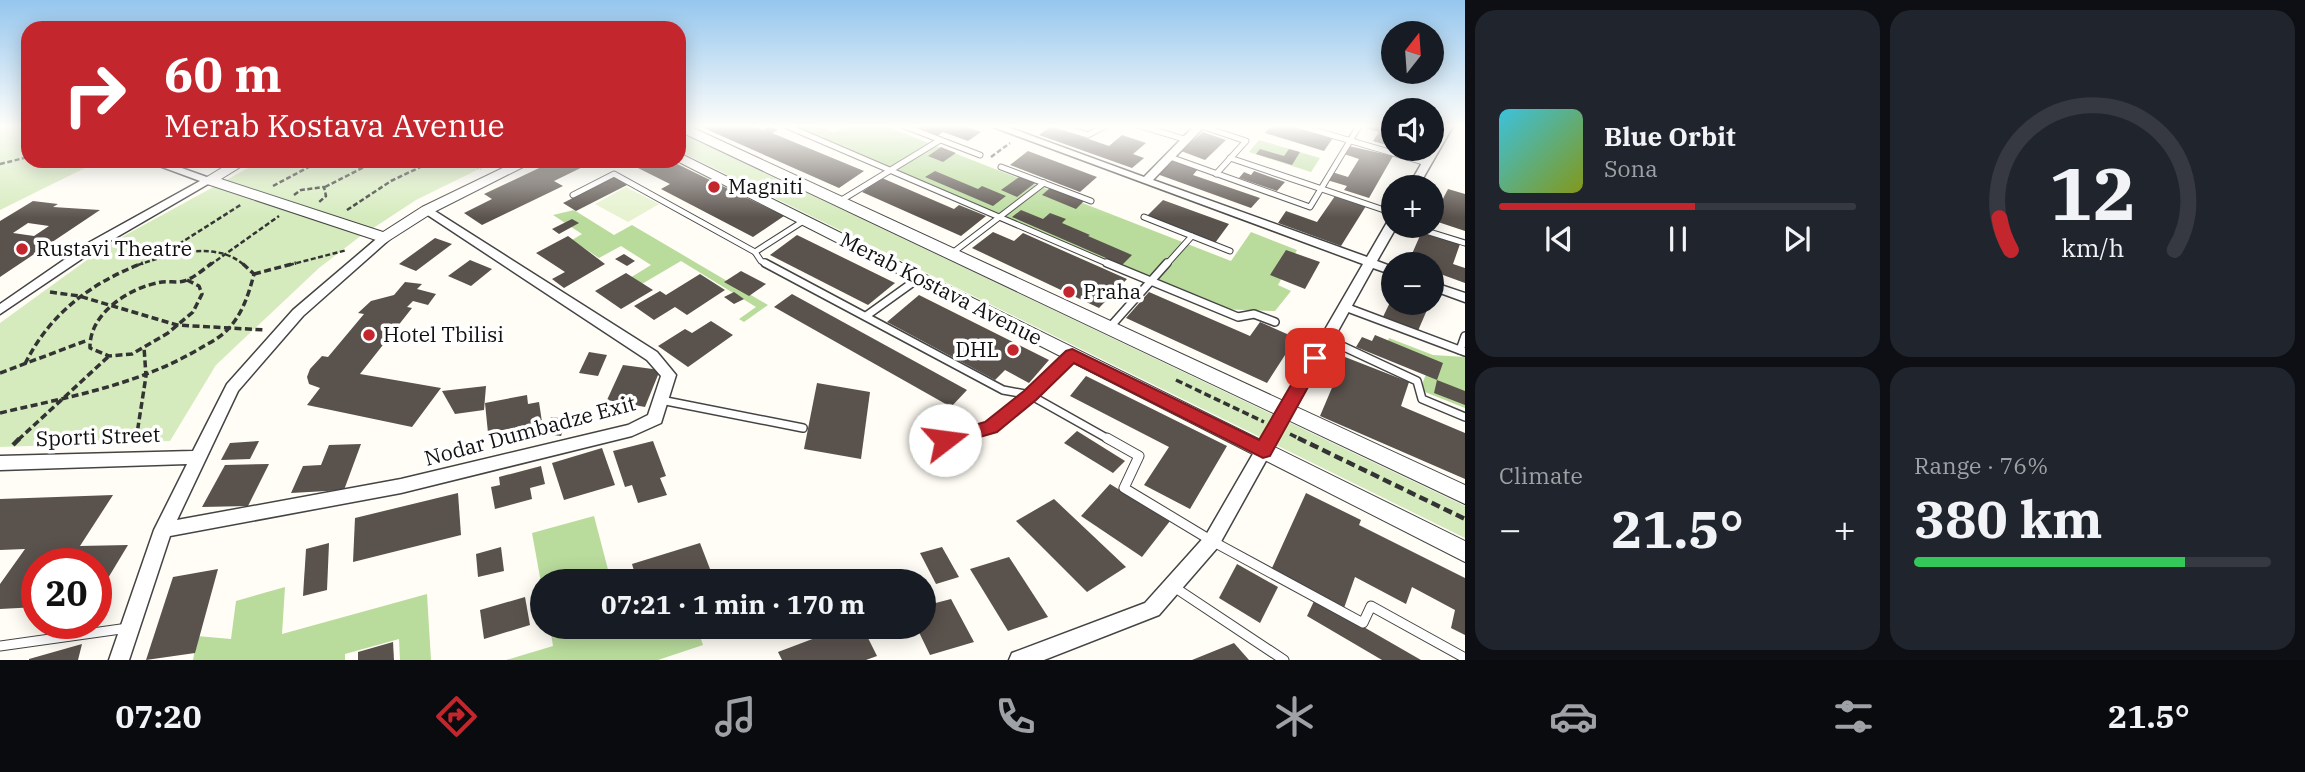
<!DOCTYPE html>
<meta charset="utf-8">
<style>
body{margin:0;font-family:"IBM Plex Serif",serif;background:#20242c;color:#f1f3f6;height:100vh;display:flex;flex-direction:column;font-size:26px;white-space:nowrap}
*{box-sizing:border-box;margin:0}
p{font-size:23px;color:#9ea1a6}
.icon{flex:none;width:38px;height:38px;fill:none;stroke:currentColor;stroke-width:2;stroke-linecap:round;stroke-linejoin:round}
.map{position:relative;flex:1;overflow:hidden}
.details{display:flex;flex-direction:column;gap:10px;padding:10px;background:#0d0f14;width:840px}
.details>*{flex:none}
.hud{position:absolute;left:21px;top:21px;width:665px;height:147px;border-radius:21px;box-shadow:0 4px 18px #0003;background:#c4262e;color:#fff;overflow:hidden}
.needle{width:46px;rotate:17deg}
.buttons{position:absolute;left:1381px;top:21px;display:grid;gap:14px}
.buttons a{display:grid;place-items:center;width:63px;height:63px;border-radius:50%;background:#171b24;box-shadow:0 4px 18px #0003;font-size:35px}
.speed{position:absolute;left:21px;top:548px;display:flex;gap:14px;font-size:35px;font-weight:700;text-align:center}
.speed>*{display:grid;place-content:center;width:91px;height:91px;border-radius:50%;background:#171b24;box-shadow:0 4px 18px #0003;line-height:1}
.speed .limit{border:10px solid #d22;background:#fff;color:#111}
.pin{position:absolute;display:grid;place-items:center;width:60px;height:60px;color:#fff;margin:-30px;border-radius:14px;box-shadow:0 4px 10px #0006}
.me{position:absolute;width:77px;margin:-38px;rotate:75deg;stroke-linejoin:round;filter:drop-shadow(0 0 5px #0008)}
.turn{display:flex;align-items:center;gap:24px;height:147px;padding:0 28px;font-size:32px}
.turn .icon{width:91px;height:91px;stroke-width:2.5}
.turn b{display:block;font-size:49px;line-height:60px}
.big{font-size:52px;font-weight:700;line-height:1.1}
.details .card{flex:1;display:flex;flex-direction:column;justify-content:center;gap:10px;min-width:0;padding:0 24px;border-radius:21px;background:#20242c}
.details .dial{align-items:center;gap:0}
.dial svg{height:182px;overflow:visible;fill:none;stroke:#363941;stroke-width:7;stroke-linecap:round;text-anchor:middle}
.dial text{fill:#f1f3f6;stroke:none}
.song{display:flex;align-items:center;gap:21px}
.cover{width:84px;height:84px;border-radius:10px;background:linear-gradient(135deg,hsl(190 70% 55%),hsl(70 70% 35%))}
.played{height:7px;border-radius:4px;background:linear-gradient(90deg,#c4262e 55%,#363941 55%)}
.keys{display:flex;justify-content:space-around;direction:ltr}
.heat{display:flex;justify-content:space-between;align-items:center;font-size:38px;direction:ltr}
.charge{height:10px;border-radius:5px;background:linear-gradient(90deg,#34c759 76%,#363941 0)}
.details .tiles{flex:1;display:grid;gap:10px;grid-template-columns:repeat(2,1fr)}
.trip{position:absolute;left:530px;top:569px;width:406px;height:70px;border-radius:35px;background:#171b24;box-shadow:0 4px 18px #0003;font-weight:700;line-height:70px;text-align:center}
.dock{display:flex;height:112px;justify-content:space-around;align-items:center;background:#090b0e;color:#9ea1a6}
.dock .icon{width:49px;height:49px}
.dock .active{color:#c4262e}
.dock b{font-size:32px;color:#f1f3f6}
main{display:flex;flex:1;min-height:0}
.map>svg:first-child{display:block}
.green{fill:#d5ebbd}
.forest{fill:#b9dc9c}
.pitch{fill:#e6f2cf}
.building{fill:#5a524d;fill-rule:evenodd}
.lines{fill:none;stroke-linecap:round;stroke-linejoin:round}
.service-far2-casing{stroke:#444;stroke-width:7}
.service-far1-casing{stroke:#444;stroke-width:10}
.service-casing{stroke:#444;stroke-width:11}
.minor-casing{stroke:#444;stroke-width:3}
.tertiary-casing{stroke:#444;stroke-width:2}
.path-far2{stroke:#333;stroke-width:2.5;stroke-dasharray:5 2.5;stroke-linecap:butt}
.path-far1{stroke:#333;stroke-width:3.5;stroke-dasharray:7 3.5;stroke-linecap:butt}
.path{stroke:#333;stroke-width:4.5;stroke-dasharray:9 4.5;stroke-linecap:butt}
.service-far2{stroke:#fff;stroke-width:5}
.service-far1{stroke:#fff;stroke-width:7}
.service{stroke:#fff;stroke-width:9}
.minor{fill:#fff;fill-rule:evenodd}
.tertiary{fill:#fff;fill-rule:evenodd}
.route{fill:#c4262e;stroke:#7f191e;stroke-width:2}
.poi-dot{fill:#c4262e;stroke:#fff;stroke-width:2.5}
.labels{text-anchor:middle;stroke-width:7;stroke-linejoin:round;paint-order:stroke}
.poi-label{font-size:21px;fill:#111;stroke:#fff;text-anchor:start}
.street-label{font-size:21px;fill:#111;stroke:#fff}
</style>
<main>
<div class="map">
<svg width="1465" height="660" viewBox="0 0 1465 660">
<rect width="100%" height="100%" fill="#fffdf5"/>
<g class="green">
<polygon points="0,126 28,126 28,161 99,161 0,210"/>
<polygon points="679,132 1465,506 1465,538 679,151"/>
<polygon points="261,161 495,161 416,200 358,238 319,268 216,365 170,441 0,447 0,323 109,244"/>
</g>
<g class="forest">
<polygon points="795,126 816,126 834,133 846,126 885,126 1231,261 1251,232 1297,250 1278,285 1291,291 1275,311 1219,309"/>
<polygon points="1259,140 1320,158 1311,172 1249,152"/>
<polygon points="574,210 614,235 632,225 768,305 744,322 739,319 756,307 681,261 635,288 625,281 651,265 621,246 599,258 572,240 582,234 553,215"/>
<polygon points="1389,338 1433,355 1465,357 1465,408 1420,390 1426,374 1382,356"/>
<polygon points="594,516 611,581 542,581 542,588 532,533"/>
<polygon points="285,587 282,634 427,594 431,660 400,660 399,639 345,654 345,660 193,660 197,636 231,639 236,601"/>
<polygon points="550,627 697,627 703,645 658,660 506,660 553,646"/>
</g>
<polygon class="pitch" points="626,187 659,204 628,222 595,204"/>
<g class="building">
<polygon points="699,126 754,126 763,130 769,126 778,130 772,133 864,171 839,188"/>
<polygon points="909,126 965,126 981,132 968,141 943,132 936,137"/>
<polygon points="1051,126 1109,146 1122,135 1146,143 1133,154 1144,158 1132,168 1039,135"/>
<polygon points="1271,126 1293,126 1333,138 1324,151 1265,133"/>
<polygon points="1368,126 1393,126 1393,147 1373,141 1379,132 1366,128"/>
<polygon points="1203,132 1226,140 1205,160 1181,151"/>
<polygon points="1349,146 1393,156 1369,198 1344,190 1347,186 1327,180 1332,172 1348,177 1359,159 1344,154"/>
<polygon points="941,147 956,153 943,162 928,156"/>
<polygon points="1260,149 1284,156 1289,149 1300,152 1292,165 1256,154"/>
<polygon points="1028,151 1097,177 1080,192 1010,165"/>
<polygon points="1172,160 1198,169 1193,175 1260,198 1251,208 1157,174"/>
<polygon points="554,161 595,161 554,181 563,186 482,225 464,213 492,199 484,194"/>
<polygon points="624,161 671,161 784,216 753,237 661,189 670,184"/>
<polygon points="935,171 978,189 982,186 1006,196 993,206 925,177"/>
<polygon points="1254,171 1285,182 1277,191 1239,178 1244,172 1251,175"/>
<polygon points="614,177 627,185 576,211 563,203"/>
<polygon points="1019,177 1035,183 1017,197 1001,190"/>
<polygon points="882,178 954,209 959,205 986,216 961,236 862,192"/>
<polygon points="1050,188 1084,201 1076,209 1042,195"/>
<polygon points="1448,189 1465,194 1465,231 1432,220"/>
<polygon points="1335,196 1366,206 1341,246 1278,223 1286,211 1317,222"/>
<polygon points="1163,200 1229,224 1215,243 1146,217"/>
<path d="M33,201L58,204L53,207L100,210L0,277V221ZM28,223L49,226L34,236L13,233Z"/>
<polygon points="1021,210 1043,219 1050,213 1066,219 1062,223 1090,235 1088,236 1132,255 1122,265 1012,217"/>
<polygon points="572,219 579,223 559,234 552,229"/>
<polygon points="1422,231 1460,244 1453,264 1465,268 1465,283 1432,271 1432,264 1408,263"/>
<polygon points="993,232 1014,241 1023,233 1127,279 1099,308 972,248"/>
<polygon points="797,235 895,283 868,305 770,255"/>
<polygon points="568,236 605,264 564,288 552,279 565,272 536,253"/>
<polygon points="435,238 452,244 416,271 399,264"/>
<polygon points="1286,250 1320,262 1305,289 1270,275"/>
<polygon points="624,254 635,261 627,266 615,259"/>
<polygon points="470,260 492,269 471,286 448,276"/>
<polygon points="741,271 766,284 749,296 724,282"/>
<polygon points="626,273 653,290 621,309 595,291"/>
<polygon points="700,274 725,290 687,315 675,307 654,320 634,306 660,291 666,295"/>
<polygon points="405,282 422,284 417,289 436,294 428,305 413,301 407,307 412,308 360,374 441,388 412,427 307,405 320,388 309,384 307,377 310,369 322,356 328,357 364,314 358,313 371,301 394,295"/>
<polygon points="734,292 744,299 734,304 724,297"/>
<polygon points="1149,292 1250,336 1260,322 1296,338 1267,383 1126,318"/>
<polygon points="792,294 967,390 951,407 774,307"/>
<polygon points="919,295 1049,360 1029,383 1005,370 995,380 887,322"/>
<polygon points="1393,296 1393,303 1430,303 1417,333 1382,319"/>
<polygon points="711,321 733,335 688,367 658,346 685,329 692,333"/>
<polygon points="1375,335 1443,363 1437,380 1356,347 1362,337 1372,341"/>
<polygon points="589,352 607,355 598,376 579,373"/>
<polygon points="1345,357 1409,382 1401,406 1465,433 1465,479 1320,416"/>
<polygon points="623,365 660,370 645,407 607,400"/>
<polygon points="1086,376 1227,446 1190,509 1144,485 1169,447 1070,396"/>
<polygon points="1437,380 1465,391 1465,405 1434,393"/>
<polygon points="817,383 870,392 861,459 804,449"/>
<polygon points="486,386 484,410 455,414 442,391"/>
<polygon points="527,395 528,404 539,402 542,422 488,433 485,403"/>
<polygon points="551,417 567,419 561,436 545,434"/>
<polygon points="1077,431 1125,461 1113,473 1064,443"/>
<polygon points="259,441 250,459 221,460 230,443"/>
<polygon points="653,441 666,476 660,478 667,495 638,503 632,485 625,487 613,451"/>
<polygon points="361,444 344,490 291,493 303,466 321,465 329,445"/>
<polygon points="602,448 615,485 564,500 552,463"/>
<polygon points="269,464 248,506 202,507 225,465"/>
<polygon points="541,466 545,484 530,488 532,499 495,509 491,487 500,485 499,477"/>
<polygon points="1110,484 1170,521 1142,557 1081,516"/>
<polygon points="458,493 461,535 353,562 355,518"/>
<polygon points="1306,493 1361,520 1359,525 1465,578 1465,635 1451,628 1455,610 1412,587 1406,604 1355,577 1344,608 1272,568"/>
<polygon points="113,495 80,546 128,545 96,598 96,564 37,564 37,607 0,609 0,584 25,549 0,550 0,499"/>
<polygon points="1054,499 1126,567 1087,592 1016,521"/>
<polygon points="329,543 327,590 303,596 306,549"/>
<polygon points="700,543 710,569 672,581 637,581 632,564"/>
<polygon points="501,547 504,571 478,577 476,554"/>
<polygon points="942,547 959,577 936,584 920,553"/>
<polygon points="1009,557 1048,617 1008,631 970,569"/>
<polygon points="1237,564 1278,587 1260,623 1219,598"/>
<polygon points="218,569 195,653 146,660 173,577"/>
<polygon points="525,597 530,625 484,639 480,610"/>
<polygon points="951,599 974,642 930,655 916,626 924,626 924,606"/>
<polygon points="1315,599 1421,660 1382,660 1307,616"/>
<polygon points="819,626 862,626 877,656 866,660 782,660 778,652 823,635"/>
<polygon points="393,642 394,660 358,660 358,652"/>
<polygon points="1234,643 1249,660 1192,660"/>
<polygon points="82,644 78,660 29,660 29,659"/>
</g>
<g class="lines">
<defs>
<g id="service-far2">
<polyline points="787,126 1111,265"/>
<polyline points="904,126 980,155"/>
<polyline points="1058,126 1088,135 1105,126"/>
<polyline points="1141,126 1187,140"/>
<polyline points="1201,126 1246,141 1216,174"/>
<polyline points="1300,126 1427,163"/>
<polyline points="1170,157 1310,207 1359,126"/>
<polyline points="1230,158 1393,213"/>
<polyline points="1001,167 1091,201"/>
<polyline points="573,195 614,174 755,252 761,261 769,265"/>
<polyline points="840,201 940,140"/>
<polyline points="1144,217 1192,236 1166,265"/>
<polyline points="1410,226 1465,243"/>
<polyline points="1192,236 1230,251"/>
<polyline points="755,252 805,220"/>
<polyline points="951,254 1044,183"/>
</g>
<g id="service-far1">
<polyline points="765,263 1003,390 1030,395 1110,440"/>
<polyline points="1107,263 1238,317 1254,314 1275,322"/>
<polyline points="1345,307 1465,352"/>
<polyline points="866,316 919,278"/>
<polyline points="1110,327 1167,263"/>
<polyline points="1327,339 1417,381 1422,399 1465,417"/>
<polyline points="1460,350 1465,336"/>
<polyline points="661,400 803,428"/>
<polyline points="946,440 991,427 1072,355"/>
</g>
<g id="service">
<polyline points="1107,438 1139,456 1124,488 1212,541 1363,623 1371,606 1465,658"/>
<polyline points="945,440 952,438"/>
<polyline points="1174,587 1284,660"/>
<polyline points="0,646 128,628"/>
</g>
<g id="minor">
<polygon points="990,126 1005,126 1144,177 1194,126 1205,126 1153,180 1367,257 1389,219 1393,218 1393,226 1397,226 1377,261 1393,267 1393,275 1373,268 1218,547 1159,615 1044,660 1009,660 1012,653 1145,603 1206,535 1363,264"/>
<polygon points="1443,126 1453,126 1418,187 1408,187"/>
<polygon points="146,161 162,161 215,180 98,248 0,314 0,304 90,242 200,181"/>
<polygon points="427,206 657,352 676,375 661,423 632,436 401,493 170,536 129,660 109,660 154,530 187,464 0,470 0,456 193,451 227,384 293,310 381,235 389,235 391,238 303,316 238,391 177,520 401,479 628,425 648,415 661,376 647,360 423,212 421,210"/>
<polygon points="1432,282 1465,293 1465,302 1432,290"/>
</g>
<g id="tertiary">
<polygon points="679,126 689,126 1465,485 1465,504 679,131"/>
<polygon points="679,153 1465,541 1465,562 677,161 679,161"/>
<polygon points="233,161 250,161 221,179 383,232 422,207 517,161 535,161 432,213 385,243 204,183 202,180"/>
</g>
</defs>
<use href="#service-far2" class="service-far2-casing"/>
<use href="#service-far1" class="service-far1-casing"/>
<use href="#service" class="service-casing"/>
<use href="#minor" class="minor-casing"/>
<use href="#tertiary" class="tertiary-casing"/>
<g class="path-far2">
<polyline points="991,157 1010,143"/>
<polyline points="468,161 481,169"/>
<polyline points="0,164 28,157"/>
<polyline points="273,186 320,161"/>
<polyline points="325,187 376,161"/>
<polyline points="294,195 301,190 324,187 326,196 318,203"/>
<polyline points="347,210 391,181 433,161"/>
<polyline points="160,256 242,204"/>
<path d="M138,265C169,254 216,240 244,265"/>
<polyline points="210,265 279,216"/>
<polyline points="289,265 347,250"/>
</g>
<g class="path-far1">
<polyline points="254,274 296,263"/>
<path d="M187,280L199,286L202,294L193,312L168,333L132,354L109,356L90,348C89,313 130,287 162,282C169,281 177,283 184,281C194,278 204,269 212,263"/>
<polyline points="50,292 79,296 177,325 265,330"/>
<path d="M25,364C50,313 91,283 143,263"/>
<polyline points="0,373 88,340"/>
<polyline points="1176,380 1264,422"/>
<path d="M0,413C68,397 138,385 199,349C209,343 222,337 230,327C243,312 249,293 254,274L242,263"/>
<polyline points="1290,434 1302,440"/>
<polyline points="18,440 109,356"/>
<polyline points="136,440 146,376 144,347"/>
</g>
<g class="path">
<polyline points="1298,438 1465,519"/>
<polyline points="13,445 20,438"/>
<polyline points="135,445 136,438"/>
</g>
<use href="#service-far2" class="service-far2"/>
<use href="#service-far1" class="service-far1"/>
<use href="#service" class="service"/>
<use href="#minor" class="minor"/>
<use href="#tertiary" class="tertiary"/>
</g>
<linearGradient id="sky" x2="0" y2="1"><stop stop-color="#95c6ee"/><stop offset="0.58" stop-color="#fffefa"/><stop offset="1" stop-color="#fffefa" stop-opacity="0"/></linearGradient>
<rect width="1465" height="218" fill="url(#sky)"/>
<polygon class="route" points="1072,349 1259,440 1309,354 1315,352 1324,358 1270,456 1263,458 1074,363 1036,400 997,432 945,447 939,445 936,440 939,435 985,422 1024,391 1066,351"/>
<g class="poi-dot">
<circle cx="714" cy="187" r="7"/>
<circle cx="22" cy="249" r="7"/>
<circle cx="1069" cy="292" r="7"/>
<circle cx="369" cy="335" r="7"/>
<circle cx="1013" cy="350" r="7"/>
</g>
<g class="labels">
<g class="poi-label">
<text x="728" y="194">Magniti</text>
<text x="36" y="256">Rustavi Theatre</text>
<text x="1083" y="299">Praha</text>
<text x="383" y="342">Hotel Tbilisi</text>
<text x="999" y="357" text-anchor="end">DHL</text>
</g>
<g class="street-label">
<text transform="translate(941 289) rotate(27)" y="7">Merab Kostava Avenue</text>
<text transform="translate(530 431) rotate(-15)" y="7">Nodar Dumbadze Exit</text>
<text transform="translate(98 437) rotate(-2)" y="7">Sporti Street</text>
</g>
</g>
</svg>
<div class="buttons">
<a><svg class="needle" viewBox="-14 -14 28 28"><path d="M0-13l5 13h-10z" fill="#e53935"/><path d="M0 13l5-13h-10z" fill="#9ea1a6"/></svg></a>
<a><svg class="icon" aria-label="sound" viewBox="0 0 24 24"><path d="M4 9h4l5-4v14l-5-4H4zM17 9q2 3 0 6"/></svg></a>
<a>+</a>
<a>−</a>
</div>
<div class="speed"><div class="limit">20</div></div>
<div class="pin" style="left:1315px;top:358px;background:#d93025"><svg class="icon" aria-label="arrive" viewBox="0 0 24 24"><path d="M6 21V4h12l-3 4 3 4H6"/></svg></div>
<svg class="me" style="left:945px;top:440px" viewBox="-20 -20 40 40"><circle r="19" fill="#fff"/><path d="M0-13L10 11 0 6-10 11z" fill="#c4262e"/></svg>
<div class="trip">07:21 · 1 min · 170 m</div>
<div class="hud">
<div class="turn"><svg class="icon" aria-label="right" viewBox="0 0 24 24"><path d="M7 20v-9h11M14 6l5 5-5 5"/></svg><div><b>60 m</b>Merab Kostava Avenue</div></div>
</div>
</div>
<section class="details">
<div class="tiles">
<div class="card">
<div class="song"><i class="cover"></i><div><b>Blue Orbit</b><p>Sona</p></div></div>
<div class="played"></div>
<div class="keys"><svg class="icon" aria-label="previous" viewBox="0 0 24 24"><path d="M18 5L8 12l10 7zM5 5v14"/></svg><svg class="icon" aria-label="pause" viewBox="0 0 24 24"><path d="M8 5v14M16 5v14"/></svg><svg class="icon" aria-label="next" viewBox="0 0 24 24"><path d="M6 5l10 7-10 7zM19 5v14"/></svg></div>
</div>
<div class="card dial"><svg viewBox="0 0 100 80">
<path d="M14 69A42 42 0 1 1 86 69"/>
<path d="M14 69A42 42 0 0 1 9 55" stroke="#c4262e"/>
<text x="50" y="56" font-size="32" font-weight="700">12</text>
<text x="50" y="72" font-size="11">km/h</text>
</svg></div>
<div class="card"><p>Climate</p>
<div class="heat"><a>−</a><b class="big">21.5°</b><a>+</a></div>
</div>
<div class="card"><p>Range · 76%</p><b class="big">380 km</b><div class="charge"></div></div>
</div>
</section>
</main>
<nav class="dock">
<b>07:20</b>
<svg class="icon active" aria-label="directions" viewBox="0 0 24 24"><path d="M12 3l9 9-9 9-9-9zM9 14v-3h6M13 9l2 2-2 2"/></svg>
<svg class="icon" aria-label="music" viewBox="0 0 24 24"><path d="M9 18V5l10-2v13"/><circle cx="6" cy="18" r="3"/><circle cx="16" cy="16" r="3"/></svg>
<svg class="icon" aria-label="phone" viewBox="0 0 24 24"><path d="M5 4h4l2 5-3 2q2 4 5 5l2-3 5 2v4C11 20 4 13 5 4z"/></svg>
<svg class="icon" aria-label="climate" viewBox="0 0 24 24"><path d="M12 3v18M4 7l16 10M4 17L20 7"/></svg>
<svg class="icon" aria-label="car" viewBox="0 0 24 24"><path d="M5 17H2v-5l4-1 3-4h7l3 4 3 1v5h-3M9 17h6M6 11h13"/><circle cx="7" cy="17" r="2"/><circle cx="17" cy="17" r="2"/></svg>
<svg class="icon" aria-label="filters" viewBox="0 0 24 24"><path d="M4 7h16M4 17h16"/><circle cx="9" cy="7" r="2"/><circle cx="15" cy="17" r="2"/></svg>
<b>21.5°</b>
</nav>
